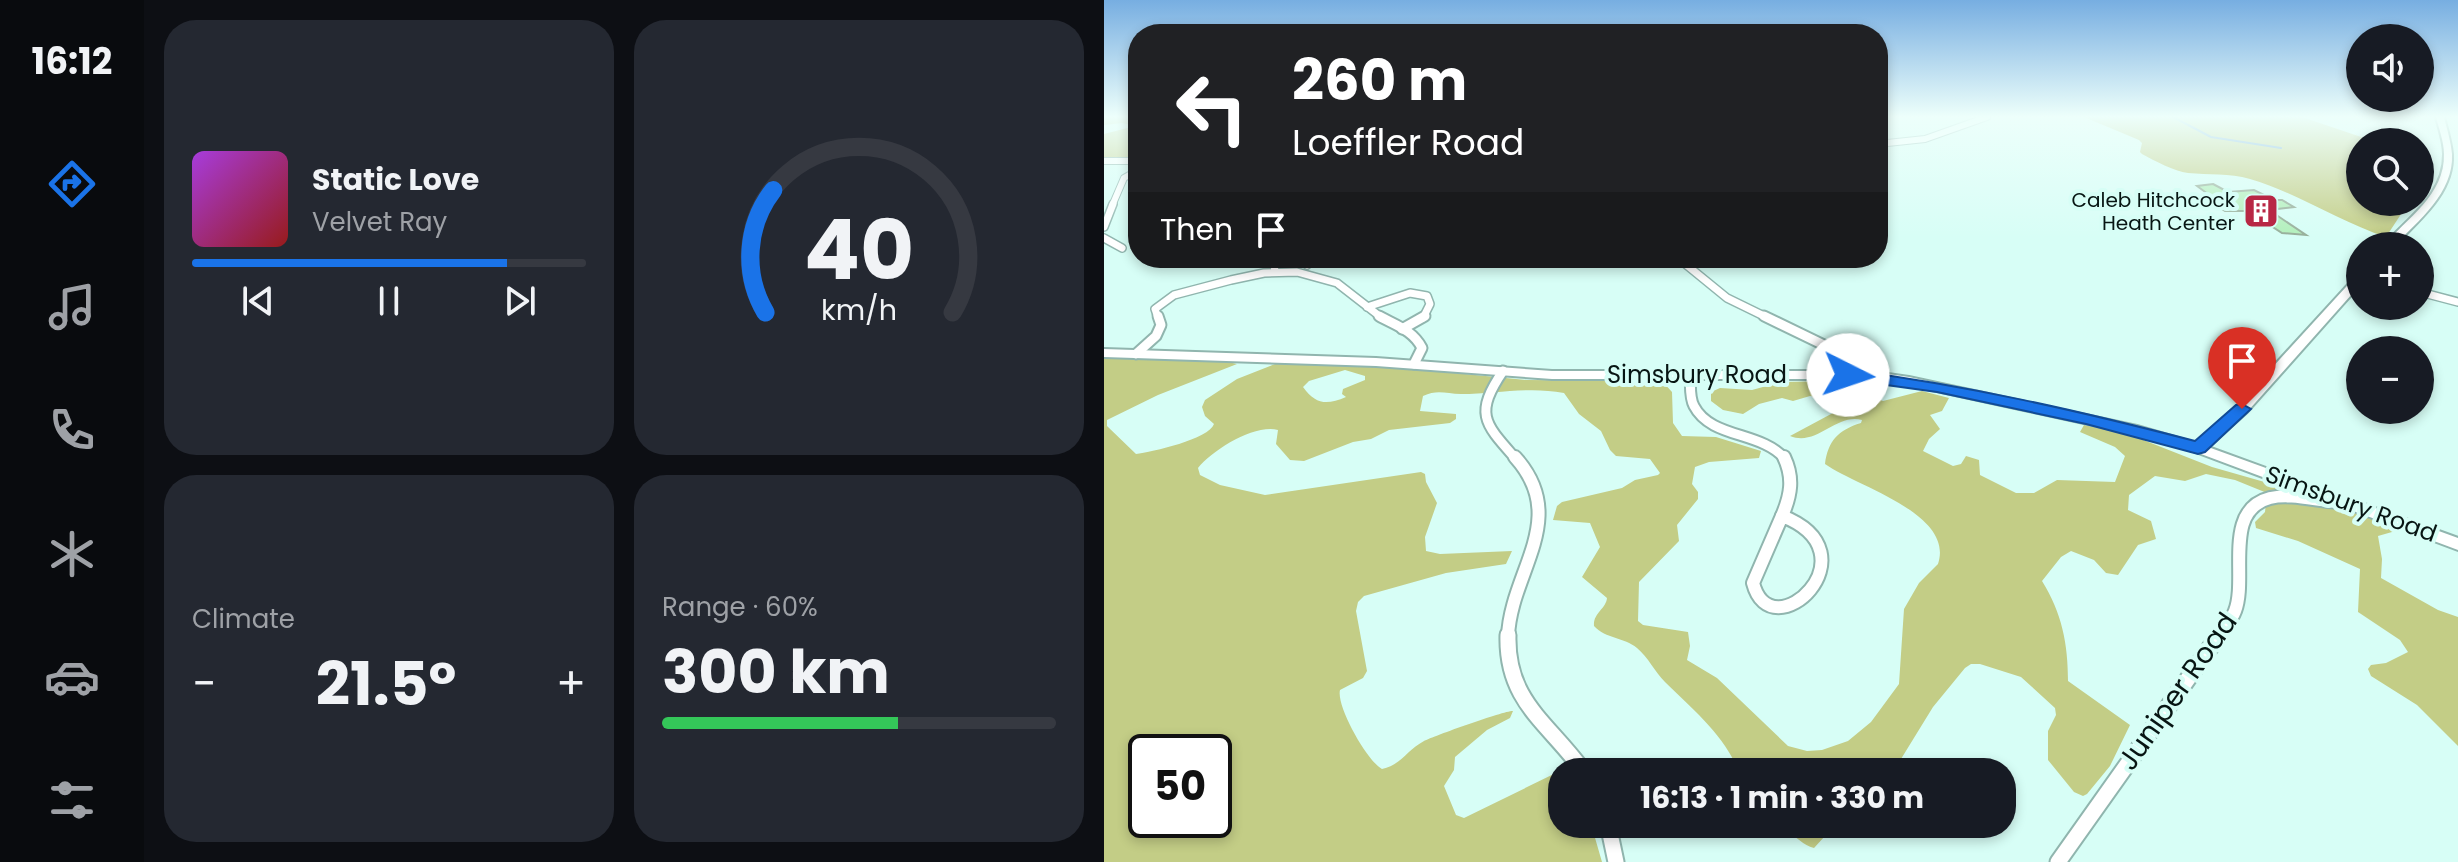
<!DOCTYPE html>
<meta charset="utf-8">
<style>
body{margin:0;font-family:Poppins,sans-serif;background:#242831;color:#f1f3f6;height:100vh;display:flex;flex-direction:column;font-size:30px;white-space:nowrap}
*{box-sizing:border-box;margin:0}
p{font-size:26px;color:#9ea1a6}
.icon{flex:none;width:44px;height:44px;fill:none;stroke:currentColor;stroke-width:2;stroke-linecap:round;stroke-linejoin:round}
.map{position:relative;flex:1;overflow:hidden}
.side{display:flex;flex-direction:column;gap:20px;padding:20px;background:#0d0f14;width:960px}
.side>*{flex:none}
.hud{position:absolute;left:24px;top:24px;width:760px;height:244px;border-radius:32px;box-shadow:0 4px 12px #0003;background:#202124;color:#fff;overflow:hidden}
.buttons{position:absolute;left:1242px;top:24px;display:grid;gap:16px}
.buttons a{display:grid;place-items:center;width:88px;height:88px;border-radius:50%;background:#171b24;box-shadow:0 4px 12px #0003;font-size:40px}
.speed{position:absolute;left:24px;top:734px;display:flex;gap:16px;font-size:40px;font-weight:700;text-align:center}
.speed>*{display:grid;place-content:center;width:104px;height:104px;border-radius:50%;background:#171b24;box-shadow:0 4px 12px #0003;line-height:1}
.speed .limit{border:4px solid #111;border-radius:12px;background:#fff;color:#111}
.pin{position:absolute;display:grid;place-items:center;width:68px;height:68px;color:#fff;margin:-82px -34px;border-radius:50% 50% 50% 0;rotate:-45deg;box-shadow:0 0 8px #0007}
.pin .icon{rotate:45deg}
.me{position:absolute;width:88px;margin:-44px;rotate:94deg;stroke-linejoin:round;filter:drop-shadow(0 0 6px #0008)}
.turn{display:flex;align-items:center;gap:28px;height:168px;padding:0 32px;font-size:36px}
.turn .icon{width:104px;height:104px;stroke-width:2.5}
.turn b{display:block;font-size:56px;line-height:68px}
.then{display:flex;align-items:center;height:76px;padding:0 32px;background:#0003;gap:16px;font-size:30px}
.big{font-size:60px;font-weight:700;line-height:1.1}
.side .card{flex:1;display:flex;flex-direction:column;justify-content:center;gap:12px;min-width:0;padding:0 28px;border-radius:32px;background:#242831}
.side .dial{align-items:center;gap:0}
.dial svg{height:208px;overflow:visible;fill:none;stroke:#363941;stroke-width:7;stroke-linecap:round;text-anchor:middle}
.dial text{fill:#f1f3f6;stroke:none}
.song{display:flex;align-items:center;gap:24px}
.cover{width:96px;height:96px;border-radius:12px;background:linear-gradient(135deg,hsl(280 70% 55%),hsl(0 70% 35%))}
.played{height:8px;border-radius:4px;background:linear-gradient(90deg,#1a73e8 80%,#363941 80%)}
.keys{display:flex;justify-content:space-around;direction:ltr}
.heat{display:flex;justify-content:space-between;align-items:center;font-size:44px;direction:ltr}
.charge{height:12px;border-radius:6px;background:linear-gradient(90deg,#34c759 60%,#363941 0)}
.side .tiles{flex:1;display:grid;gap:20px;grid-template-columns:repeat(2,1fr)}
.trip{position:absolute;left:444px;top:758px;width:468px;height:80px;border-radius:32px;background:#171b24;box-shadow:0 4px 12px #0003;font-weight:700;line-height:80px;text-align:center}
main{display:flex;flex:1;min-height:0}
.menu{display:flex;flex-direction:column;width:144px;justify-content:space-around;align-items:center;background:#090b0e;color:#9ea1a6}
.menu .icon{width:56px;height:56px}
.menu .on{color:#1a73e8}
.menu b{font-size:36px;color:#f1f3f6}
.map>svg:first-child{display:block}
.forest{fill:#c3cd86;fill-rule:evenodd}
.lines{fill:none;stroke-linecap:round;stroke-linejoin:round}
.stream{stroke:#6fa4d7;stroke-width:2}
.building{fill:#b2efbb;stroke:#96ae99;stroke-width:2}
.minor-far4-casing{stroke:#90b5ae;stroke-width:8}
.minor-far3-casing{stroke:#90b5ae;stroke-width:10}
.minor-far2-casing{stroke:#90b5ae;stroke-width:13}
.minor-far1-casing{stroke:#90b5ae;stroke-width:16}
.minor-casing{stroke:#90b5ae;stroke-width:19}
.major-casing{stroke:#90b5ae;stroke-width:4}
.minor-far4{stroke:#fff;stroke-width:6}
.minor-far3{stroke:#fff;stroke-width:7}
.minor-far2{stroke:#fff;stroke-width:9}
.minor-far1{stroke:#fff;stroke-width:12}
.minor{stroke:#fff;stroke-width:15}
.major{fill:#fff;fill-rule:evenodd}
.route{fill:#1a73e8;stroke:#114b97;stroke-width:2}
.labels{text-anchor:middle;stroke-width:8;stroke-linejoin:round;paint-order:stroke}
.far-poi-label{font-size:20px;fill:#071513;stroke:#d7fef6;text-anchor:end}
.street-label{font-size:24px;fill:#071513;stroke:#d7fef6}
.near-street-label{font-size:28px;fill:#071513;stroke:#d7fef6}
</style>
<main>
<nav class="menu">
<b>16:12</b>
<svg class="icon on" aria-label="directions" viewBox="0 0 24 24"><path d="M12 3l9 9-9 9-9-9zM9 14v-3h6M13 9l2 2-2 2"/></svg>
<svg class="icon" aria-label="music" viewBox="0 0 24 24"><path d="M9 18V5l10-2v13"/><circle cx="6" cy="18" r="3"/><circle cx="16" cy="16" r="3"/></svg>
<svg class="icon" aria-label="phone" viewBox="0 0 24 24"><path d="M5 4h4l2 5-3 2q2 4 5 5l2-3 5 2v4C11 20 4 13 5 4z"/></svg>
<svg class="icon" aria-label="climate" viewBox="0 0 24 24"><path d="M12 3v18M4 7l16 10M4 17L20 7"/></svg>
<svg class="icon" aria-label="car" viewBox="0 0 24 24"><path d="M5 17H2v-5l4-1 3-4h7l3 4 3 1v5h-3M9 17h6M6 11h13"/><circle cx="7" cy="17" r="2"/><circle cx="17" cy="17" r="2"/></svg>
<svg class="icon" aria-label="filters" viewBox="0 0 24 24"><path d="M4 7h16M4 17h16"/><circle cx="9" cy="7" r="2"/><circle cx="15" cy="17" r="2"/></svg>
</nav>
<section class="side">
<div class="tiles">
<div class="card">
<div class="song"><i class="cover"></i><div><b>Static Love</b><p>Velvet Ray</p></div></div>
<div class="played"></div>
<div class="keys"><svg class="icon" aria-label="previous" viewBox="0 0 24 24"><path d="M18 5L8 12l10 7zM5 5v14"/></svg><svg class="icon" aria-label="pause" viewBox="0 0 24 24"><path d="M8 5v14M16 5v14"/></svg><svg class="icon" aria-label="next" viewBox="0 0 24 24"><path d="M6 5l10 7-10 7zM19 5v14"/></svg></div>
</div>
<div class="card dial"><svg viewBox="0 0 100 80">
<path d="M14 69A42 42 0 1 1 86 69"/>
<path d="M14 69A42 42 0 0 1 17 22" stroke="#1a73e8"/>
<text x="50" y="56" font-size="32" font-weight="700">40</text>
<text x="50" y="72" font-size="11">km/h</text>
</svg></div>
<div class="card"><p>Climate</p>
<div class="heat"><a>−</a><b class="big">21.5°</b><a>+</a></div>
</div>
<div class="card"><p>Range · 60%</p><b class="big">300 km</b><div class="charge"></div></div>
</div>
</section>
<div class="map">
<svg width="1354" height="862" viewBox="0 0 1354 862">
<rect width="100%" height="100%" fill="#d7fef6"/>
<g class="forest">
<polygon points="0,117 34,117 34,155 30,158 0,158 0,134 31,126 18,123 0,125"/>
<path d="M980,117H1198L1272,142H1256V202H1305L1282,237C1236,222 1194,193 1146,179C1125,173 1105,175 1084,173C1070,171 1051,161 1038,154L1036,152L1038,143L1035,140Z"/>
<path d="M0,358L115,360L133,364L54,395L3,420V426L32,454C48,452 105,439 110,424L101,416L98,407L101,400L133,379L176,362L290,367L423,380L558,381L568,392L569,423L578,436L612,437L657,451L655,458L605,462L591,467L588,484L594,492V499L573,525L575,541L535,582L534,621L539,625L584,632L586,646L583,660L613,678L684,746L703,751L718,750L744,741L767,722L795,684L800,609L815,583L834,564C851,513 751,486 721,464C724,441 734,430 757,423L758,420C732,413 713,447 686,436L742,406L744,402L706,396L689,401L678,398L655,404L639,414L619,410L607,401V392L616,388L648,390L677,382L733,381L779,401L818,391L845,398L838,411L826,415L836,429L825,439L819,451L849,466L857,464L862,456L875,460L876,475L912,493H930L953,480L1011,482L1021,456L1011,447L976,432L980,425L1024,434L1108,467L1178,487L1294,528L1295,530L1274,536L1278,559L1277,578L1334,610L1354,617V746L1313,705L1267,676L1264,669L1267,665L1282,663L1304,652L1296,640L1254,612L1256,569L1194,541L1152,528L1151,522L1161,512L1163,493L1131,480L1102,474L1081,481L1051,476L1025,495L1024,510L1047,521L1052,539L1034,545L1014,575L1002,573L990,560L967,551L957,557L938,581C958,613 964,644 964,681L1026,725L1006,766L983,794L979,796L970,792L944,760V731L952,715L951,708L917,677L876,664H867L861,668L829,707L789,772H635C620,734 589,710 561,682C551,672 544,657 533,648C520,637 502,639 490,626C489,613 502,609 503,598L478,577L496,547L486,523L449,520L453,506L458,502L518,488L531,480L554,475L556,473L546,459L512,456L506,450L497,431L475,414L460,393C425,386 392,394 357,394C342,394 334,389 319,396L316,411L352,414V419L346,423L285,430L267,439L249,442L200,461L186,460L172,444L174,430C150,424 109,450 94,468L96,475L116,485L161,495L317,472L321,474L322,482L333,503L321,537L322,551L336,554L408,551L402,564L342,573L260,596L254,602L252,611L263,671L259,678L236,690C232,706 263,761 278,769C297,765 303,750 320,741C330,736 402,710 409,711L406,718L383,730L351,757L350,770L340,786L352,815L360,818L458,770L463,771L458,772V824H487L498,862H0ZM241,370L261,376V380L239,389L238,394L242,397C223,405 212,405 199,387L205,381ZM42,752H110V820H42Z"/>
<path d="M626,824H732L710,848C699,846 693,835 681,833C666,831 654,839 640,837Z"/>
</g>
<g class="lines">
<polyline class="stream" points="1069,117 1107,137 1177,148"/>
</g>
<polygon class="building" points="1109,184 1124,192 1150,190 1170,200 1178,200 1190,207 1165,210 1202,235 1178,233 1144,211 1121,211 1099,197 1108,197 1093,186"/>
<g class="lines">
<defs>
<g id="minor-far4">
<polyline points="774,144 821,139 883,117"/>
<polyline points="0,161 34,161"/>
<polyline points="8,206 20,178 34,170"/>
</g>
<g id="minor-far3">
<polyline points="0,227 9,204"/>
<polyline points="0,238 18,248"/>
<polyline points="165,258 171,266 170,272"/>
<polyline points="197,258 203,265"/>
<polyline points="574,258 623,298 664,318"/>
<polyline points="1316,292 1354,302"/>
<polyline points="263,307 306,293 323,296 326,304 319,318"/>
<polyline points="54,318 51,309 70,295 127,280 160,273 193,272 233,283 278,318"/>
</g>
<g id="minor-far2">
<path d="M275,316C291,325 309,330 318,348L310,364"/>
<polyline points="660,316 753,361 759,365 763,375"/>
<polyline points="298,329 321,316"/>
<polyline points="32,354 52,336 57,325 54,316"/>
<path d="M399,371C370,414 380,423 412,459"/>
<path d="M586,375C587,385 585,397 590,406C607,439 658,431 681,459"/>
</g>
<g id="minor-far1">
<path d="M678,516C774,553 667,653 649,583Z"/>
<path d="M678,516C687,495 690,478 680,457"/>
<path d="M404,637C406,572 467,519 411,457"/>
<path d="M1113,637C1119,629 1128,620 1131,611C1144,578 1118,510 1166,498C1187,493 1213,501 1235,502"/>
</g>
<g id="minor">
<path d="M404,635C402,702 445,723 480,772"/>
<polyline points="504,824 512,862"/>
<polyline points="954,862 1115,635"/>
</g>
<g id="major">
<path d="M1332,117H1340C1343,129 1347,142 1348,154C1350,193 1314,221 1290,246H1279C1303,218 1341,195 1340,154C1340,142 1335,129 1332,117Z"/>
<polygon points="1256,275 1256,285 1143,412 1104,447 1354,538 1354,550 1089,451 1030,434 805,385 763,379 448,379 272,366 0,357 0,349 272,358 448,371 763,371 805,377 1033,426 1091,443 1133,406 1252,276"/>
</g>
</defs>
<use href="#minor-far4" class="minor-far4-casing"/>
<use href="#minor-far3" class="minor-far3-casing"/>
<use href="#minor-far2" class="minor-far2-casing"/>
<use href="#minor-far1" class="minor-far1-casing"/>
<use href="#minor" class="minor-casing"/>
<use href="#major" class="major-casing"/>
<use href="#minor-far4" class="minor-far4"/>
<use href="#minor-far3" class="minor-far3"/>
<use href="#minor-far2" class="minor-far2"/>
<use href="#minor-far1" class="minor-far1"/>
<use href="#minor" class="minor"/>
<use href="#major" class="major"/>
</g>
<linearGradient id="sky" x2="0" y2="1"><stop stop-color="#77aee1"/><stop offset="0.49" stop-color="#edfffb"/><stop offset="1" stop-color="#edfffb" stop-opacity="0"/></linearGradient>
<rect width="1354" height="238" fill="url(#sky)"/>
<path class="route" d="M744,370C862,385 976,411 1091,441L1132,405L1138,404L1147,409L1101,452L1094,454L982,424L833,392L739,379L736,375Z"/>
<defs>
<symbol id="building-square" viewBox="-11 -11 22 22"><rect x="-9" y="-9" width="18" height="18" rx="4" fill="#b82745" stroke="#d7fef6"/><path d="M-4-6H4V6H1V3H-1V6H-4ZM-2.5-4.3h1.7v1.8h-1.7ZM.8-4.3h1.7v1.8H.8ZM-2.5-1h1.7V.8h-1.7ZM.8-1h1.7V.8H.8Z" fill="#fff"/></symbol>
</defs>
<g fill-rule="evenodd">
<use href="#building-square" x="1137" y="191" width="40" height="40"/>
</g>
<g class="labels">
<g class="far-poi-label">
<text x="1131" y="207">Caleb Hitchcock<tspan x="1131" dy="23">Heath Center</tspan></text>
</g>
<g class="street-label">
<text x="593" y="383">Simsbury Road</text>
<text transform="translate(1247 504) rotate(20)" y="8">Simsbury Road</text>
</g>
<g class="near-street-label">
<text transform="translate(1073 691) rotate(-55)" y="10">Juniper Road</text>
</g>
</g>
</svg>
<div class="buttons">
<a><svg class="icon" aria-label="sound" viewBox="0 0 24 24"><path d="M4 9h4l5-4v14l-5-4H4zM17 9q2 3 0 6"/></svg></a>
<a><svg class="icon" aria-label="search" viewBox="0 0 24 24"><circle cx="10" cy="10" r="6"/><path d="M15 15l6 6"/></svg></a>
<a>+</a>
<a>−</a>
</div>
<div class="speed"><div class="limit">50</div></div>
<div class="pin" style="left:1138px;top:409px;background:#d93025"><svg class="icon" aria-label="arrive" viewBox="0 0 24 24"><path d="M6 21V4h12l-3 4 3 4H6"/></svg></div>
<svg class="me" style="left:744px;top:375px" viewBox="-20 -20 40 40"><circle r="19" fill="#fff"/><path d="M0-13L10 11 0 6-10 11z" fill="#1a73e8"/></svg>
<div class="trip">16:13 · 1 min · 330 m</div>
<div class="hud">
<div class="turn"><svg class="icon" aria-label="left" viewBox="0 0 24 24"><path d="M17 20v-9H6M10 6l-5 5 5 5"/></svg><div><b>260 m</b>Loeffler Road</div></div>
<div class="then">Then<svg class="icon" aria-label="arrive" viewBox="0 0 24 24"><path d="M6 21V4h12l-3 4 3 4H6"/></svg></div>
</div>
</div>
</main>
